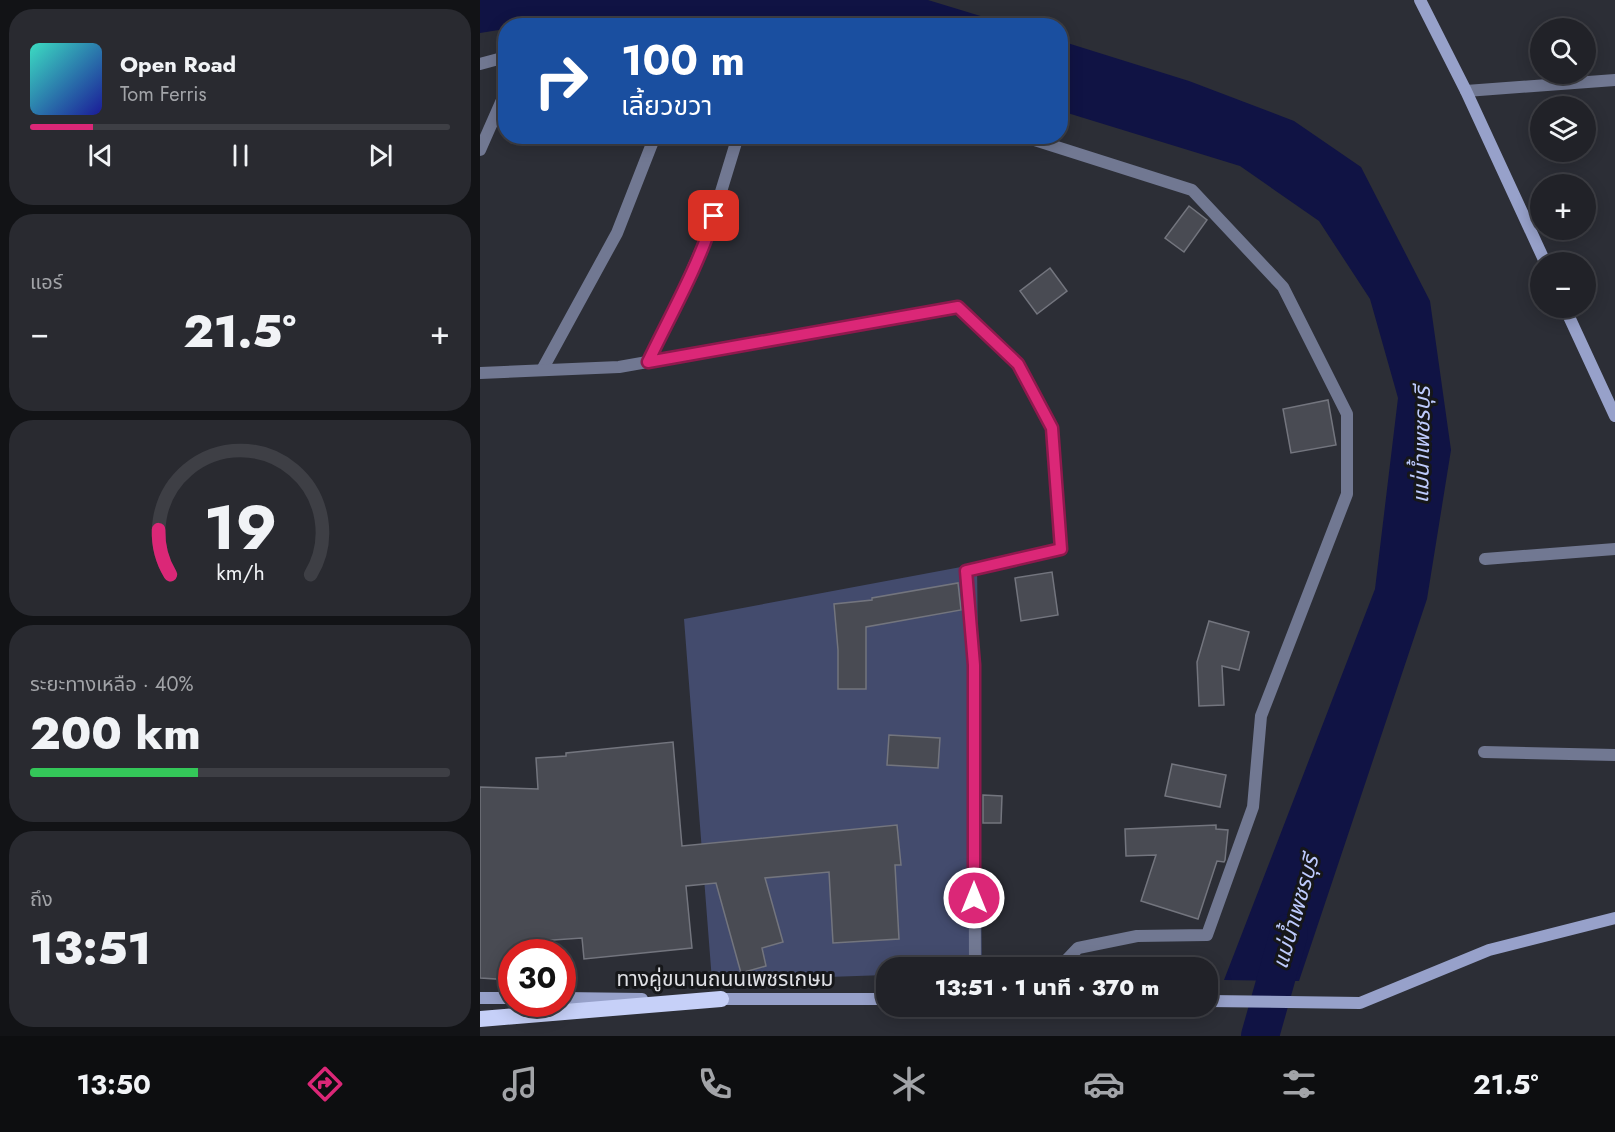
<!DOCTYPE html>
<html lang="th">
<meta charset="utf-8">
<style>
body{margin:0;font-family:Jost,"Noto Sans Thai",sans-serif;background:#292a30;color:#f1f3f6;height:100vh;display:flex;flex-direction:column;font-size:22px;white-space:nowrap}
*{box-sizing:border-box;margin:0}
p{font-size:20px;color:#a2a4a8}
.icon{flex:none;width:33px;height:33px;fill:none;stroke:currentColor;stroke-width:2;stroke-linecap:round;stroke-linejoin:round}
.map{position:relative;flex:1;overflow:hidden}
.side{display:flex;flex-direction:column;gap:9px;padding:9px;background:#121316;width:480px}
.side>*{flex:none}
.hud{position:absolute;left:18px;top:18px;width:570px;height:126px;border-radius:24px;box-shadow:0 3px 15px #0003,0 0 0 2px #3e3f45;background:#1a4fa0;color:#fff;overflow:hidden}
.buttons{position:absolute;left:1050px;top:18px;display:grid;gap:12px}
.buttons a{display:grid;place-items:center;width:66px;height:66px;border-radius:50%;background:#212228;box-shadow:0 3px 15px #0003,0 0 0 2px #3e3f45;font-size:30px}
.speed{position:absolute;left:18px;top:939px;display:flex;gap:12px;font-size:30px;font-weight:700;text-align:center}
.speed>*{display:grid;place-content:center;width:78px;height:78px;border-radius:50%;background:#212228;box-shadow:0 3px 15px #0003,0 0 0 2px #3e3f45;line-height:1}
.speed .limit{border:9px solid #d22;background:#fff;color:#111}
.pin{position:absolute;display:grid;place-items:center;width:51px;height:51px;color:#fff;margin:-26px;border-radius:12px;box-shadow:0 3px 9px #0006}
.me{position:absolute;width:66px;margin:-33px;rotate:0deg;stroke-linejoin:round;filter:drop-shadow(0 0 4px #0008)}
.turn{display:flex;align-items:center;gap:21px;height:126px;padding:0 24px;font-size:27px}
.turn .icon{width:78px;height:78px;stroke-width:2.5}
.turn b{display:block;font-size:42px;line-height:51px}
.big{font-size:45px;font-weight:800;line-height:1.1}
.side .widget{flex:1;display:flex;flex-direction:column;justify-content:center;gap:9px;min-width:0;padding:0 21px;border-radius:24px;background:#292a30}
.side .dial{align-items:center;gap:0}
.dial svg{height:156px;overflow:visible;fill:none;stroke:#3e3f45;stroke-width:7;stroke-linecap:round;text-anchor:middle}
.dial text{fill:#f1f3f6;stroke:none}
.song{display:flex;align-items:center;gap:18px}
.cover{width:72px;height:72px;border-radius:9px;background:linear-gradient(135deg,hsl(170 70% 55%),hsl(240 70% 35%))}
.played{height:6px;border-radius:3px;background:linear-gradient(90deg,#db2777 15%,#3e3f45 15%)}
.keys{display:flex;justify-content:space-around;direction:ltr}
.heat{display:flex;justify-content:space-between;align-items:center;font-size:33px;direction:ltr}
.charge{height:9px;border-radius:4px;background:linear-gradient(90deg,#34c759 40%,#3e3f45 0)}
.trip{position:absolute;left:396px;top:957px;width:342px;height:60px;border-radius:24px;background:#212228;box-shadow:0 3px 15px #0003,0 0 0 2px #3e3f45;font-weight:800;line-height:60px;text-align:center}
.dock{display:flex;height:96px;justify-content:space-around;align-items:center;background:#0d0e10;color:#a2a4a8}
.dock .icon{width:42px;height:42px}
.dock .active{color:#db2777}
.dock b{font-size:27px;color:#f1f3f6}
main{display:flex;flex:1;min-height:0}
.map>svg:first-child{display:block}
.green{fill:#434b6d}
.water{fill:#101344}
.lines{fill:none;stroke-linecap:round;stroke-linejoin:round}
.river{stroke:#101344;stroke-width:38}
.building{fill:#494b53;stroke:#73757e;stroke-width:1.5}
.minor{stroke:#717892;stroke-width:12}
.secondary{stroke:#97a1ca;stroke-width:12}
.trunk{stroke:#c6d0f8;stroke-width:16}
.route-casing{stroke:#8e194d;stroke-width:15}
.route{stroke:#db2777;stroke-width:10}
.labels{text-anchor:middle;stroke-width:6;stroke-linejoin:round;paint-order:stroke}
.street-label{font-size:21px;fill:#dfe0e5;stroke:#16171a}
.water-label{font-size:22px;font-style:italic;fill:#becbfd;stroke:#16171a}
</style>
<main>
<section class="side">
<div class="widget">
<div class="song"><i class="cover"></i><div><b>Open Road</b><p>Tom Ferris</p></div></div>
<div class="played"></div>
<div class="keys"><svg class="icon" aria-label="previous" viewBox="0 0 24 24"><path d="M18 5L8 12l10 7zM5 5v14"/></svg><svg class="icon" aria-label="pause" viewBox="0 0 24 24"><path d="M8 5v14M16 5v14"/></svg><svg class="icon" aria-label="next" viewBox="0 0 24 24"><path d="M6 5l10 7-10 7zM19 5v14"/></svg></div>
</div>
<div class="widget"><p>แอร์</p>
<div class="heat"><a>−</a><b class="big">21.5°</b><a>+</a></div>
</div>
<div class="widget dial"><svg viewBox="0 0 100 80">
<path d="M14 69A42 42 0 1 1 86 69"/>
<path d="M14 69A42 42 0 0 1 8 46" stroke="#db2777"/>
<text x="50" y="56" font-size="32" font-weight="700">19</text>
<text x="50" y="72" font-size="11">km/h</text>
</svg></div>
<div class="widget"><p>ระยะทางเหลือ · 40%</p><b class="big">200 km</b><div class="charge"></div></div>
<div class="widget"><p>ถึง</p><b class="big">13:51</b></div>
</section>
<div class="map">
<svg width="1135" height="1036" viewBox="0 0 1135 1036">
<rect width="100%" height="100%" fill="#2c2e36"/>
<polygon class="green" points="497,564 502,967 406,968 406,975 232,981 204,619"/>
<g class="water">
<polygon points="0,0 448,0 530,25 65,26 54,24 26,26 25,29 0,33"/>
<polygon points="581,41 709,81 814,121 881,167 950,301 971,450 947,599 819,981 744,980 895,589 918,398 890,299 839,221 760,166 581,111"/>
</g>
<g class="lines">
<polyline class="river" points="780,1036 809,933"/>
</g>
<g class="building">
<polygon points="709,206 727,220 704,252 685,238"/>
<polygon points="570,268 587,291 557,314 540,291"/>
<polygon points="848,400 856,445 811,453 803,409"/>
<polygon points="572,572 578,615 541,621 535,578"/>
<polygon points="478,583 481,610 386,627 386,689 358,689 358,650 354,604 392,600 392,598"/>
<polygon points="729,621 769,632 759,670 742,666 744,705 719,706 717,662"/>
<polygon points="409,735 460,738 458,768 407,765"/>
<polygon points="193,742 202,846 417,825 421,865 415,865 419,939 353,943 349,872 285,878 303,942 282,948 286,966 261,973 236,883 206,886 212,948 104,959 102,938 44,942 43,952 32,952 32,980 0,978 0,787 58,789 56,758 86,756 86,753"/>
<polygon points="692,764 746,775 740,807 685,796"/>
<polygon points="503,795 522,796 521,823 503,823"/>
<polygon points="736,825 736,829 748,830 745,860 744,862 737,861 718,919 661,901 676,855 646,856 645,829"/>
</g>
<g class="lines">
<g class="minor">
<polyline points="0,64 26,57"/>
<polyline points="986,91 1135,80"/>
<polyline points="542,136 712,190 803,287 867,414 867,494 781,716 773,807 727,935 657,936 598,948 579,968"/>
<polyline points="0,150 26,91"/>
<polyline points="167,362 201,295 229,231 258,136"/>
<polyline points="62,370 137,233 175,136"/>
<polyline points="0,373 139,367 478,307 538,365 572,428 581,549 486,571 494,665 495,968"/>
<polyline points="1005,559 1135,549"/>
<polyline points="1004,752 1135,755"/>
</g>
<g class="secondary">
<polyline points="940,0 986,91 1065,262"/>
<polyline points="1085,308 1135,416"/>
<polyline points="0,998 32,998"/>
<polyline points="82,998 162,999"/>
<polyline points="234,999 406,999"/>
<polyline points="728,1001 880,1003 1009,950 1135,918"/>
</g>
<polyline class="trunk" points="0,1019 241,999"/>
</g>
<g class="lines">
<defs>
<path id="route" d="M234,216C219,265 190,316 168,362L478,307L538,364L572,428L581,549L486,571L494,665V898"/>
</defs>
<use href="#route" class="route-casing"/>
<use href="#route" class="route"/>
</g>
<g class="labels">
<g class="street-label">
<text x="245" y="986">ทางคู่ขนานถนนเพชรเกษม</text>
</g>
<g class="water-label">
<text transform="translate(941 445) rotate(-89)" y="8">แม่น้ำเพชรบุรี</text>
<text transform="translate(815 912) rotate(-74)" y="8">แม่น้ำเพชรบุรี</text>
</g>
</g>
</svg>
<div class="buttons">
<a><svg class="icon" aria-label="search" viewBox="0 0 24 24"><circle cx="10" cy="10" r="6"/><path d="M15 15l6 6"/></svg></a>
<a><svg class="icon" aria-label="layers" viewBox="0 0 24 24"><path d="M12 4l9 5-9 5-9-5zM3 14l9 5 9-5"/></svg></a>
<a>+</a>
<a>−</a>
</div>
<div class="speed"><div class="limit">30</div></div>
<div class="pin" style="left:234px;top:216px;background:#d93025"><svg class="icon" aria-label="arrive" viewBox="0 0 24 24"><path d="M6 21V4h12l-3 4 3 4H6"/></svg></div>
<svg class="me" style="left:494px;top:898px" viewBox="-20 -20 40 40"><circle r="17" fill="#db2777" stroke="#fff" stroke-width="3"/><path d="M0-11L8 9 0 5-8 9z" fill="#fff"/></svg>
<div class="trip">13:51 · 1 นาที · 370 m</div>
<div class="hud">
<div class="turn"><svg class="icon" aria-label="right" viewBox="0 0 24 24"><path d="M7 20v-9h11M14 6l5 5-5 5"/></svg><div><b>100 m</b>เลี้ยวขวา</div></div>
</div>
</div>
</main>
<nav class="dock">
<b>13:50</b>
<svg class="icon active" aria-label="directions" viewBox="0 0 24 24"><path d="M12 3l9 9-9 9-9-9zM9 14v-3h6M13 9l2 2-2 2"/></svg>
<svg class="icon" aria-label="music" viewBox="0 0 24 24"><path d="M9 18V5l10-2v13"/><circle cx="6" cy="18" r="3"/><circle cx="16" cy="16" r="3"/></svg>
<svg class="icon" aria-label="phone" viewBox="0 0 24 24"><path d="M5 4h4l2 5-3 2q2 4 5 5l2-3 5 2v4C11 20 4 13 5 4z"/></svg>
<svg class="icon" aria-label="climate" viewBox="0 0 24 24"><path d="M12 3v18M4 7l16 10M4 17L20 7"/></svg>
<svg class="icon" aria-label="car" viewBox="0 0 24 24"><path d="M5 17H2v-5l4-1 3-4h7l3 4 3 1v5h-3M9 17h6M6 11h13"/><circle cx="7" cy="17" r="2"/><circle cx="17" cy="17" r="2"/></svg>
<svg class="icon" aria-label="filters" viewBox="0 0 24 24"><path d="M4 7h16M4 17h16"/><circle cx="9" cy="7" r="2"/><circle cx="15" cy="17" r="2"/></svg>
<b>21.5°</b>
</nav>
